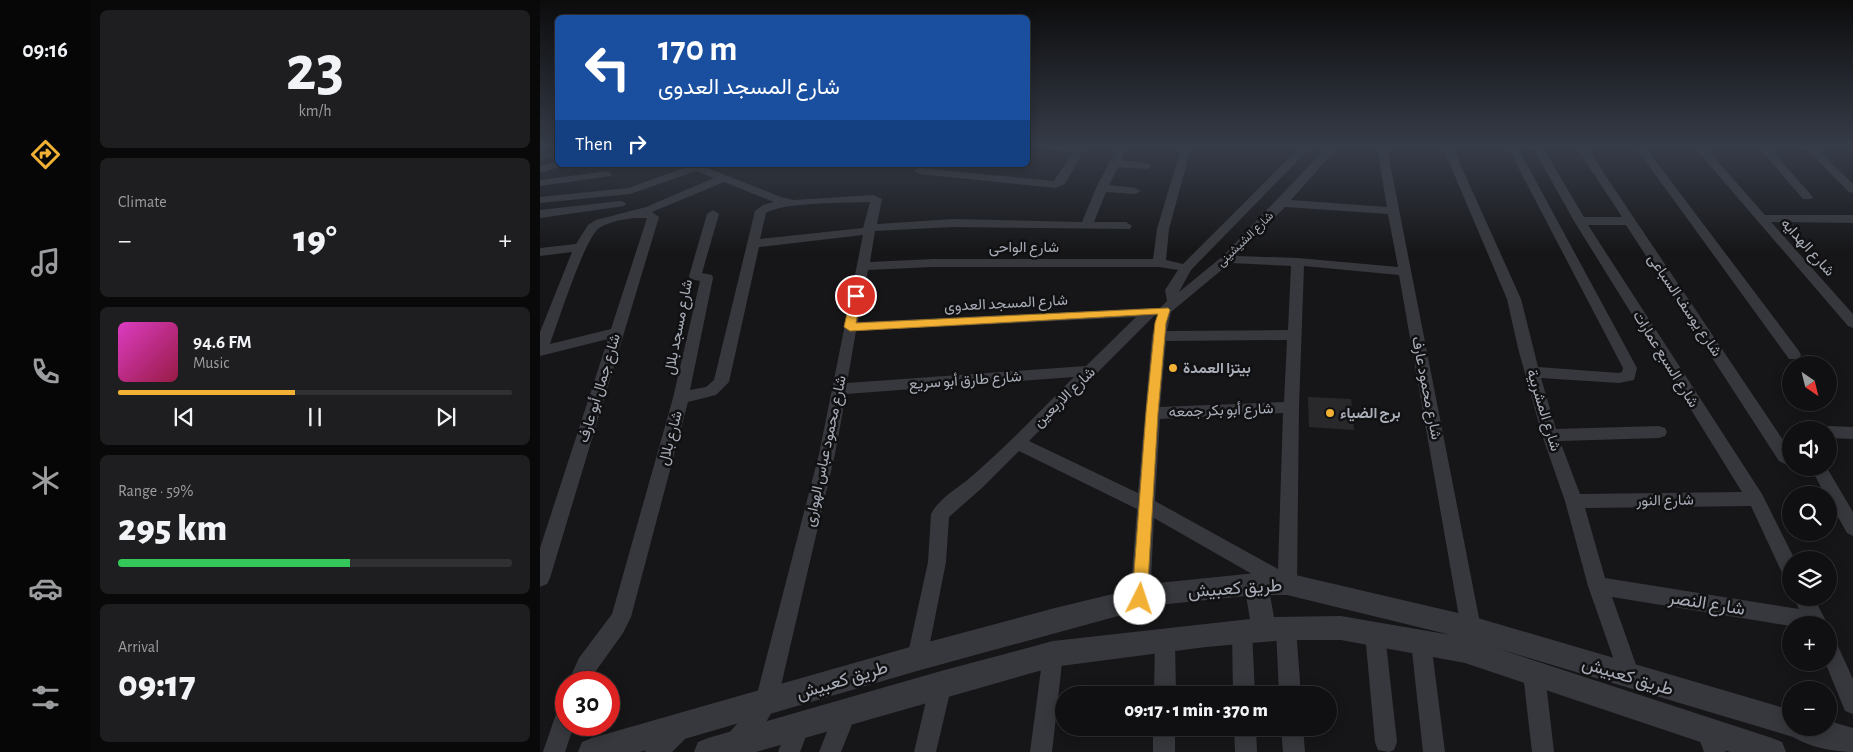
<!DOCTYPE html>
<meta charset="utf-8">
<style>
body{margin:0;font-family:"Alegreya Sans",Vazirmatn,sans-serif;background:#1e1e20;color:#f1f3f6;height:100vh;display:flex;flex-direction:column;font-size:19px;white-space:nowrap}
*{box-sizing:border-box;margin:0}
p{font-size:16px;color:#9c9d9f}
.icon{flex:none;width:28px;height:28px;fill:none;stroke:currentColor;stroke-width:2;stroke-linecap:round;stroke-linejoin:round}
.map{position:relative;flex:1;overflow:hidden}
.details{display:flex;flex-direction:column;gap:10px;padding:10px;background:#09090a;width:450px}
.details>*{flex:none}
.guide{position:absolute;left:15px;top:15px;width:475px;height:152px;border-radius:8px;box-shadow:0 2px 12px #0003,0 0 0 1px #303032;background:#1a4fa0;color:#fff;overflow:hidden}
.needle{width:32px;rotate:145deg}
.buttons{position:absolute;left:1242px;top:356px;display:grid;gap:10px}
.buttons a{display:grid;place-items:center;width:55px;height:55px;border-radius:50%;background:#101012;box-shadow:0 2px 12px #0003,0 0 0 1px #303032;font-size:25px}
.speed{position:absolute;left:15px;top:671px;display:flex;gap:10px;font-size:25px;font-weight:700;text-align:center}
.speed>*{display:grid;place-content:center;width:65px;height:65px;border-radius:50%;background:#101012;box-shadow:0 2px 12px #0003,0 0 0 1px #303032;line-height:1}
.speed .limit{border:8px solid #d22;background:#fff;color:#111}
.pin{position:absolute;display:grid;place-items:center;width:42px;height:42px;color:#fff;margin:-21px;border:2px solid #fff;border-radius:50%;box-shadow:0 1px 5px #0007}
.me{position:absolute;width:55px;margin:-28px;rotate:4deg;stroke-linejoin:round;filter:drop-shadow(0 0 4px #0008)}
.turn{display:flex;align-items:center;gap:18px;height:105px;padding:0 20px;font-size:22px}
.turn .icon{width:65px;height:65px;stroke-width:2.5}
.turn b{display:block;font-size:35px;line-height:42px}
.then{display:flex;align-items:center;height:48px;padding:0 20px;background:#0003;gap:10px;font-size:19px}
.big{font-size:38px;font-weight:800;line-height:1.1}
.details .card{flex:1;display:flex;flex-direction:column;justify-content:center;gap:8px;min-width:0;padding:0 18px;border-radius:8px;background:#1e1e20}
.details .dial{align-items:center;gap:0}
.dial b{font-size:65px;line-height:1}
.song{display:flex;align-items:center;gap:15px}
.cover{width:60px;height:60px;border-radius:8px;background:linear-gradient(135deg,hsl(310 70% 55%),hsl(340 70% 35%))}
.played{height:5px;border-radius:2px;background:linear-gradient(90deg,#f2b134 45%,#303032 45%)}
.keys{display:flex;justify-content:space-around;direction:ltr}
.heat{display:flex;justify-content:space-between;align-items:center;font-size:28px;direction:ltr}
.charge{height:8px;border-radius:4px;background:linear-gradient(90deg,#34c759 59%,#303032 0)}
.trip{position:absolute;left:515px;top:686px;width:282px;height:50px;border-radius:25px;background:#101012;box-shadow:0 2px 12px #0003,0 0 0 1px #303032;font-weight:800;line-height:50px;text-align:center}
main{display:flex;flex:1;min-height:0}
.tab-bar{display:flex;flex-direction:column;width:90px;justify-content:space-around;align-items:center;background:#060607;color:#9c9d9f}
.tab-bar .icon{width:35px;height:35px}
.tab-bar .current{color:#f2b134}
.tab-bar b{font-size:22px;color:#f1f3f6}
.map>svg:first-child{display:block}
.building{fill:#29292c}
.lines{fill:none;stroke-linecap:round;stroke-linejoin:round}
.minor{fill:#37383d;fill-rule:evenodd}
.tertiary{fill:#37383d;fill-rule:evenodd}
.route{fill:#f2b134;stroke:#9d7322}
.poi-dot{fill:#f2b134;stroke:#111113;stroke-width:2}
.labels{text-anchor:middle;stroke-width:5;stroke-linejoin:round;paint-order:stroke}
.far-street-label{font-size:12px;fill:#a8adb8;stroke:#111113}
.street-label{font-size:15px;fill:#a8adb8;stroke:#111113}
.poi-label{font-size:15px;font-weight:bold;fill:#a8adb8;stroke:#111113;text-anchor:start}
.near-street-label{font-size:18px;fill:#a8adb8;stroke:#111113}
</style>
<main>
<nav class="tab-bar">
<b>09:16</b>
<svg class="icon current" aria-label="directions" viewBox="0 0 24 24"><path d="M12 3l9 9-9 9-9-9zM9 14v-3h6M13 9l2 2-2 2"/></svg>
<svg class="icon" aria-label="music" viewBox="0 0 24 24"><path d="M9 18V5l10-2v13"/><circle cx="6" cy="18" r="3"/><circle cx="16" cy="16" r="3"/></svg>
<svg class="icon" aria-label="phone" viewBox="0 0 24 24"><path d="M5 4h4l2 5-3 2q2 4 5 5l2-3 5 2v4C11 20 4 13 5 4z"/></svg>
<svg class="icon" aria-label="climate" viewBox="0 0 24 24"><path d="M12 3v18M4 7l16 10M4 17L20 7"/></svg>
<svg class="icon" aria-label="car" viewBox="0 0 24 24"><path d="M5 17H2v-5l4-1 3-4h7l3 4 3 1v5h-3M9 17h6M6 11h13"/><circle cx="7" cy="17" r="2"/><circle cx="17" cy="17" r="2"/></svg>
<svg class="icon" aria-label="filters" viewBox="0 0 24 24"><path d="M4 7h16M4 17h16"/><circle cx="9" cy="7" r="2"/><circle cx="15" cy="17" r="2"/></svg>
</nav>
<section class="details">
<div class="card dial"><b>23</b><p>km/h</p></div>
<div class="card"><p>Climate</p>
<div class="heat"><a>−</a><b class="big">19°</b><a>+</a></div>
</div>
<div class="card">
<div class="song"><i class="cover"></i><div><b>94.6 FM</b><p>Music</p></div></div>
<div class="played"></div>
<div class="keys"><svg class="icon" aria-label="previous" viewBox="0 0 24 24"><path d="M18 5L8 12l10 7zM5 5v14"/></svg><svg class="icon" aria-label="pause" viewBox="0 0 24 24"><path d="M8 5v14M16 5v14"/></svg><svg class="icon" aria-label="next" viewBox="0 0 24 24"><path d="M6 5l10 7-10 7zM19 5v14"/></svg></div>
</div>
<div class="card"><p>Range · 59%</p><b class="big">295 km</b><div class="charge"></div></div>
<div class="card"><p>Arrival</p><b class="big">09:17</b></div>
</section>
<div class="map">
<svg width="1313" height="752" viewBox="0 0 1313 752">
<rect width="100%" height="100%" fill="#161618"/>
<polygon class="building" points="768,397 811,399 814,430 769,427"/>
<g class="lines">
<g class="minor">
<polygon points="511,148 545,148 525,184 516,188 379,174 374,171 379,168 514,181 533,152 516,151"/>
<path d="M577,148H587L581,160L607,163L612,166L607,169L578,167L569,185L595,188L601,191L595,194L566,192L554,222H586L592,226L590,229L413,227L335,231L330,262L393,259H613L617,229L641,148H651L629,229L626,260L643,264L759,148H770L651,270L639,292L683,256L786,148H797L751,200L847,207L837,148H847L941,628L938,635L931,638L924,635L921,628L859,275L764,266L759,407L757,584L754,590L747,593L740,590L614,518L610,599L607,605L600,608L593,605L590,599L597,509L479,451L443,487L409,517L406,562L387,658L384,665L377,668L370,665L367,658L388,562L391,514C399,498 417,489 431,477C467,446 500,411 534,377L306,394L295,454L237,703L221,731L202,752H176L179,744L205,715L216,698L279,454L323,235L219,247L189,382L176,395L148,402L91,617L83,633L48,682H28L39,658L72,614L133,398L160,281L150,279L149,276L167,214L173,210L179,214L162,273L172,275L173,278L150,390L166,387L174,380L215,211L223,205L234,202L184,182L112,212L119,217L10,578L7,584L0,587V548L68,339L0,356V332L32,252L0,256V248L36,244L48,225L56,220L106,207L174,178L156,171L90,194L0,203V197L88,188L147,167L146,165H160L241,197L253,200L333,195L342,199L337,224L413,219L542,222L556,188ZM330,202L323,228L220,239L226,213C242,202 308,203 330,202ZM745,207L848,214L858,267L758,258L697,256ZM95,218H107L71,329L10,344C18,322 44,241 58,229C67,222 84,219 95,218ZM690,263L751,266L748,330L627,331L631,312ZM393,267H619L638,270L625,290L627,301L618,310L610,308L318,322L328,270ZM617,315L612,336L598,493L489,441L614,316ZM596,317L546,366L307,383L316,331ZM747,340L744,402L620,407L626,341ZM743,413L738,569L615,501L620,419Z"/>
<polygon points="903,148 913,148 981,299 998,367 1079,373 1082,372 1083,368 968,148 978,148 1097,368 1094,380 1079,383 1001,378 1016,429 1119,426 1125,428 1127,432 1125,436 1119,438 1020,441 1040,494 1202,492 1034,221 993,148 1003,148 1044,217 1082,217 1037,148 1047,148 1251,452 1251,467 1239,461 1086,225 1048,225 1222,494 1255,560 1251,560 1251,579 1244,577 1211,506 1045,508 1065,578 1259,609 1254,598 1274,598 1288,625 1251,626 1072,597 1100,676 1096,683 1089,687 1082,683 1048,586 1025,501 1002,435 978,348 967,299"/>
<polygon points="1096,148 1106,148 1259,351 1261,355 1259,359 1249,359"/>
<polygon points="1155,148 1166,148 1225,215 1313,215 1313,223 1231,222 1313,314 1313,328 1308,326"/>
<polygon points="1219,148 1230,148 1271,195 1273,197 1271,199 1263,199"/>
<polygon points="1265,148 1276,148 1313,184 1313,193 1309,192"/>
<polygon points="18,151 18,157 0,160 0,154"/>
<polygon points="18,161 18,165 23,165 22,166 0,173 0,166"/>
<polygon points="67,171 72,174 71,176 0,186 0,180"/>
<polygon points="80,201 84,202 86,204 84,206 0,218 0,210"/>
<polygon points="1289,426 1313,427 1313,439 1289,438 1289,430 1282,430"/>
<polygon points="1271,468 1287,468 1313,512 1313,536 1307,533 1289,501 1289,495 1285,495"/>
<polygon points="746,618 753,621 756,628 761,695 739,695 736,628 739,621"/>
<polygon points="702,621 709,624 712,631 715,695 693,695 692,631 695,624"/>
<polygon points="835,624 842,627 845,634 857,742 854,750 849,752 838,750 835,742 825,634 828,627"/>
<polygon points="625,631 632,634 635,641 636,695 614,695 615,641 618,634"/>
<polygon points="881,632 888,635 891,642 905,752 883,752 871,642 874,635"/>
<polygon points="1289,639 1296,642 1313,679 1313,714 1305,711 1285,662 1289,662"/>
<polygon points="513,644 520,647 523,654 512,752 490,752 503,654 506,647"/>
<polygon points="994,664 1001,667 1005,674 1014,752 992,752 983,674 987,667"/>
<polygon points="401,673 409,676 412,684 396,752 374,752 390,684 393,676"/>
<polygon points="306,701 314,704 317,712 301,752 279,752 298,704"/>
<polygon points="26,705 26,725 34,725 25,752 3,752 18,708"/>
<polygon points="259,715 267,718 270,726 260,752 238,752 251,718"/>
<polygon points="1167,719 1175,722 1186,752 1164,752 1156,730 1159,722"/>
<path d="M137,720L145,723L148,731L145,739L132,752H105C110,739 124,725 137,720Z"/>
<rect x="613" y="728" width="22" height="24"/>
<polygon points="694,728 716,728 717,752 695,752"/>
<polygon points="741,728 763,728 765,752 743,752"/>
</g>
<path class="tertiary" d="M716,573H747L931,616L1251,710V728H1289V721L1313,728V752C1294,752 1269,747 1253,737L956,648L1232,738L1242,742L1246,752H1190L925,663L801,640H746L666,647L513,667L216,752H154L158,742L168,738L401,671L513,641L710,619L706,596L618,605L377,671L100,752H38L42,742L52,738L377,645L515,608L618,583ZM730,595H747L911,635L801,616L734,617Z"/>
</g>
<linearGradient id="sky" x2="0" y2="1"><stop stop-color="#0c0c0d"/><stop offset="0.58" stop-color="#363c48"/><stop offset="1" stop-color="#363c48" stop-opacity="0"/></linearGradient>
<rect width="1313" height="253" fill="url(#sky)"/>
<polygon class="route" points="316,293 321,296 316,323 628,308 630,310 626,323 618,413 607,599 605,603 600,605 595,603 592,599 606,413 615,323 618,314 310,331 304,327 311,296"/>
<g class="poi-dot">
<circle cx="633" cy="368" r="5"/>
<circle cx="790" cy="413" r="5"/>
</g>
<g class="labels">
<g class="far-street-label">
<text transform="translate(705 239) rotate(-44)" y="4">شارع الشيشينى</text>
</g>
<g class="street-label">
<text x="484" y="252">شارع الواحى</text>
<text transform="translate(1268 247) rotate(48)" y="5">شارع الهدايه</text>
<text transform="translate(466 303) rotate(-3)" y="5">شارع المسجد العدوى</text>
<text transform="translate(1145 305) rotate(56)" y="5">شارع يوسف السباعى</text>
<text transform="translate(138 327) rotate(-79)" y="5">شارع مسجد بلال</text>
<text transform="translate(1126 359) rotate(58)" y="5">شارع السبع عمارات</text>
<text transform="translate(425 380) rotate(-4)" y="5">شارع طارق أبو سريع</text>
<text transform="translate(59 388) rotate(-73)" y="5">شارع جمال أبو عارف</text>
<text transform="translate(887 388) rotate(79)" y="5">شارع محمود عارف</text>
<text transform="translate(524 397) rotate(-44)" y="5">شارع الاربعين</text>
<text transform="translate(681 410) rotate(-2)" y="5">شارع أبو بكر جمعه</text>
<text transform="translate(1004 410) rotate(73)" y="5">شارع المشربية</text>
<text transform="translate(130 438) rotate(-75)" y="5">شارع بلال</text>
<text transform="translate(285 451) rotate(-78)" y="5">شارع محمود عباس الهوارى</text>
<text transform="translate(1125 500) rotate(-1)" y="5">شارع النور</text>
</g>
<g class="poi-label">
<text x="643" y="373">بيتزا العمدة</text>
<text x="800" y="418">برج الضياء</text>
</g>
<g class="near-street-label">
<text transform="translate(695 588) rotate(-4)" y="6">طريق كعبيش</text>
<text transform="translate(1167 603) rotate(9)" y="6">شارع النصر</text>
<text transform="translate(1088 676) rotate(17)" y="6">طريق كعبيش</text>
<text transform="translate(302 680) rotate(-17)" y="6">طريق كعبيش</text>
</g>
</g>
</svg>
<div class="buttons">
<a><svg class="needle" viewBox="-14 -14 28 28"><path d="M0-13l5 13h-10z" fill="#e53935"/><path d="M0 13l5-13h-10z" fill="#9c9d9f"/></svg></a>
<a><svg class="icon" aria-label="sound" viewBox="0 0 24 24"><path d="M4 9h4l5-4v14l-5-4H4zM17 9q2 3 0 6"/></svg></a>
<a><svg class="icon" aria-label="search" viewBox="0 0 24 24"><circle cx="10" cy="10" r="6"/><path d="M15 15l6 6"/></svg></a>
<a><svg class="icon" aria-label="layers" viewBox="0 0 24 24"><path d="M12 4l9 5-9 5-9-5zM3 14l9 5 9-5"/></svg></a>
<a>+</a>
<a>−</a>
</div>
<div class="speed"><div class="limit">30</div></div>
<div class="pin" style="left:316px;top:296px;background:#d93025"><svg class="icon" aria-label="arrive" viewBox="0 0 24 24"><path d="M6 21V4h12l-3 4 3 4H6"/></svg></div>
<svg class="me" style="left:600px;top:599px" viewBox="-20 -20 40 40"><circle r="19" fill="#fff"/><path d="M0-13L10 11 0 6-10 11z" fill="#f2b134"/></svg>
<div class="trip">09:17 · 1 min · 370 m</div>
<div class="guide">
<div class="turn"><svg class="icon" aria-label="left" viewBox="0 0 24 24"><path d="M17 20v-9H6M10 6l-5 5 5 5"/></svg><div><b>170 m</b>شارع المسجد العدوى</div></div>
<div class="then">Then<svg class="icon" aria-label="right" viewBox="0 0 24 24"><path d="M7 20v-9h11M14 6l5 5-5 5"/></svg></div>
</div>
</div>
</main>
